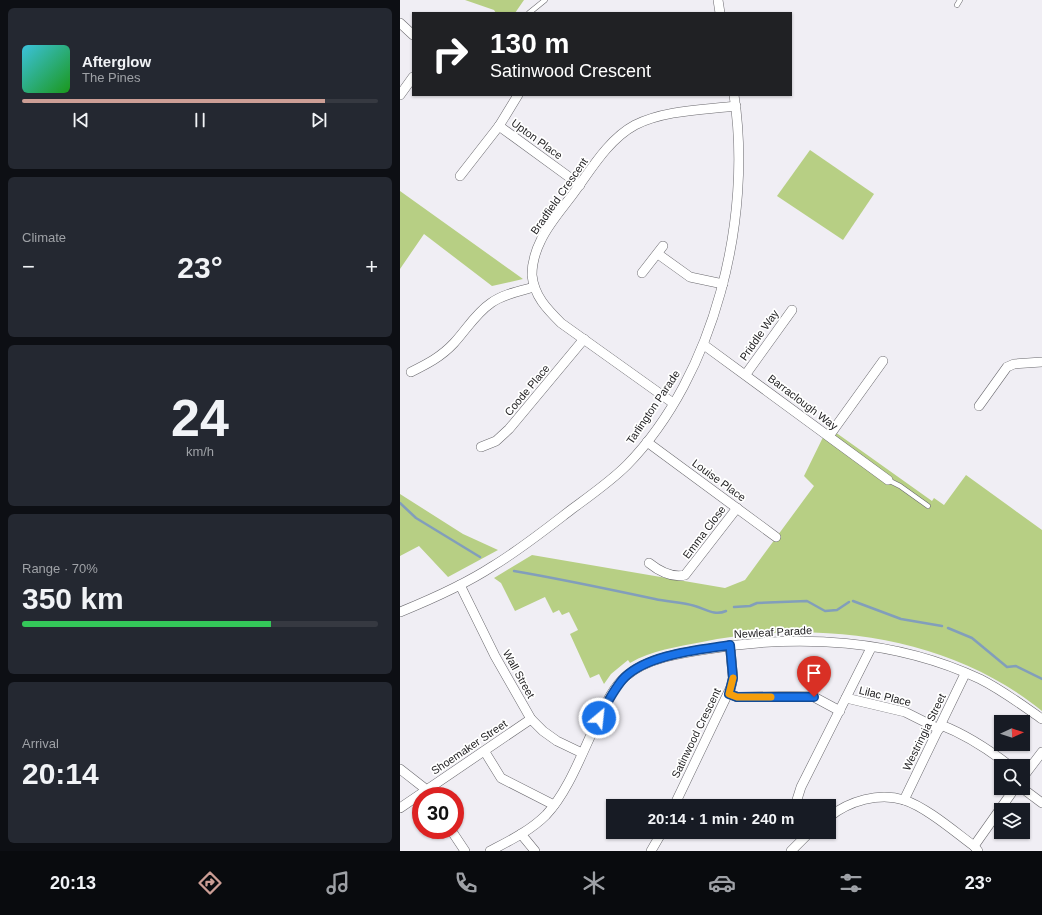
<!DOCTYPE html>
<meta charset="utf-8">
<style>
body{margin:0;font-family:Arial,sans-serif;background:#242831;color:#f1f3f6;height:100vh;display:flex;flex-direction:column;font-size:15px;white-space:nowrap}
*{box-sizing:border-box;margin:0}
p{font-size:13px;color:#9ea1a6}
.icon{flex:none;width:22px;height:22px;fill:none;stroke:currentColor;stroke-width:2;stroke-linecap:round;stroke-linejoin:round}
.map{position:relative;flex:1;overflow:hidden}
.sheet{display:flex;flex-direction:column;gap:8px;padding:8px;background:#0d0f14;width:400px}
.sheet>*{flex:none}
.guide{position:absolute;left:12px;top:12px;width:380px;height:84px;border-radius:0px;box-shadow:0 1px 3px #0004;background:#202124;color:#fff;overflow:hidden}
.needle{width:26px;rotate:87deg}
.tools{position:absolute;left:594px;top:715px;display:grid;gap:8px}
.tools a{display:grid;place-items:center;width:36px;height:36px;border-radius:0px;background:#171b24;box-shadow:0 1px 3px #0004;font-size:20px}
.speed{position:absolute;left:12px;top:787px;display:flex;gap:8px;font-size:20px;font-weight:700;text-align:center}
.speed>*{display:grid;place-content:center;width:52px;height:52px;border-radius:50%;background:#171b24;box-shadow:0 1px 3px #0004;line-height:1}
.speed .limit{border:6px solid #d22;background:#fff;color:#111}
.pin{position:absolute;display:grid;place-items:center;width:34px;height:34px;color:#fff;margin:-41px -17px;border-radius:50% 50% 50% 0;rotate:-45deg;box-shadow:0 0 4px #0007}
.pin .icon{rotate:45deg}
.me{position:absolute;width:44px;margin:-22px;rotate:28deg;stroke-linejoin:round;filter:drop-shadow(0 0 3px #0008)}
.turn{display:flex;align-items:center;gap:14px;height:84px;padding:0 12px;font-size:18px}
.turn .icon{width:52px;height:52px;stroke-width:2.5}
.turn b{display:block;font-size:28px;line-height:34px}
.big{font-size:30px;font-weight:600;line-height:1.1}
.sheet .widget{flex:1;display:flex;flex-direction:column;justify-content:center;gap:6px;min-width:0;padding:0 14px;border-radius:6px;background:#242831}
.sheet .dial{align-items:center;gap:0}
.dial b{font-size:52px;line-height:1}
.song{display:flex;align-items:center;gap:12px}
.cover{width:48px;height:48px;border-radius:6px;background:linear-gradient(135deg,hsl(190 70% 55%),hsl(120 70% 35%))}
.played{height:4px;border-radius:2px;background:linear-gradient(90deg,#cc9e95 85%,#363941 85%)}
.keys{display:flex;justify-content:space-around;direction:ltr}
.heat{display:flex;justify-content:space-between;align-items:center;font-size:22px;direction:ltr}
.charge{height:6px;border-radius:3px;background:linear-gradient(90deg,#34c759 70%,#363941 0)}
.trip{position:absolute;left:206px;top:799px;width:230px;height:40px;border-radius:0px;background:#171b24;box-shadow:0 1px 3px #0004;font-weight:600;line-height:40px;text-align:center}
.dock{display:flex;height:64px;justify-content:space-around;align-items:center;background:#090b0e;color:#9ea1a6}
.dock .icon{width:28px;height:28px}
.dock .selected{color:#cc9e95}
.dock b{font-size:18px;color:#f1f3f6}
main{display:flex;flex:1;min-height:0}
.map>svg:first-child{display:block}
.green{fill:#b7cf84}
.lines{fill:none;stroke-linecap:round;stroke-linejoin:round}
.stream{stroke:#829ebb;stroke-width:2.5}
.service-casing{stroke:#6a696e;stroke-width:5.5}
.minor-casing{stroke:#6a696e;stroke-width:10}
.service{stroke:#fff;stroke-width:4.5}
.minor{stroke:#fff;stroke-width:9}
.route-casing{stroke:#114b97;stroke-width:10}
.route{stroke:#1a73e8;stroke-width:7}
.slow{stroke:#f59e0b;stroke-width:7}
.labels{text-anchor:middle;stroke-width:3.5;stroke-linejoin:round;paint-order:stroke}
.street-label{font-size:11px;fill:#242325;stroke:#fff}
</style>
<main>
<section class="sheet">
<div class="widget">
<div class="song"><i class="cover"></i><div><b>Afterglow</b><p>The Pines</p></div></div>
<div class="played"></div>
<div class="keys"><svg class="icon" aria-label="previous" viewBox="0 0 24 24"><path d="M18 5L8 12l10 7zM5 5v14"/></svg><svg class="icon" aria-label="pause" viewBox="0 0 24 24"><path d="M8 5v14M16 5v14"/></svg><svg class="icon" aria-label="next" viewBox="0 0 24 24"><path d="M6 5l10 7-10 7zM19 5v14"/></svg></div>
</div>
<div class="widget"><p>Climate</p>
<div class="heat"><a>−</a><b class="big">23°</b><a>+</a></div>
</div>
<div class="widget dial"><b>24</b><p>km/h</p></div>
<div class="widget"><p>Range · 70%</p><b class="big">350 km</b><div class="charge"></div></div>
<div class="widget"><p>Arrival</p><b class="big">20:14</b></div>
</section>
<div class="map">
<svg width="642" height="851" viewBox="0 0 642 851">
<rect width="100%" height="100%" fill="#f0eef4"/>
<g class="green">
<polygon points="65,0 124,0 115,13 96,13 94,10"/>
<polygon points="410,150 474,194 443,240 377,196"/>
<polygon points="0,191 123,279 92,286 24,234 0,269"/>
<path d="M428,427L532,501L534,498L544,505L566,475L642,530V711C549,635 416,619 302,642C277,647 252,650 230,663L228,660L211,674L204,684L199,674L190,678L170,634L178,630L169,612L162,615L159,610L153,613L145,597L115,611L101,583L94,578L132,555L325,588L345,580L414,486L404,476Z"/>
<polygon points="0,494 63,534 98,550 48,577 19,546 0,556"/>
</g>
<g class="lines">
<g class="stream">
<polyline points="0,503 16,518 80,557"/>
<path d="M114,571C161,579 208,589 255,599C268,602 282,602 295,606C306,609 314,616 326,611"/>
<polyline points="453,601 501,619 542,626"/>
<polyline points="334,607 350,606 357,603 407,601 425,611 437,610 449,602"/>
<polyline points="548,628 572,638 607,667 616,666 642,679"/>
</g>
<defs>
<g id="service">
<polyline points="557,5 560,0"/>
<polyline points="129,13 145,0"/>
<polyline points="488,480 500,486 528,506"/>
</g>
<g id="minor">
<polyline points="318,0 320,13"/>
<polyline points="0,23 13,35"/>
<polyline points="0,95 13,77"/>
<polyline points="99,126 180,185"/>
<polyline points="60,176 99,126 118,95"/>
<polyline points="258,254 290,277 323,284"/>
<polyline points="242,273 263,246"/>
<polyline points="304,345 488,480"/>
<path d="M11,372C27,364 41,357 54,343C66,330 76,313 91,303C103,294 120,291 134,287"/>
<polyline points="346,374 392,310"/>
<path d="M273,403L161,323C147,309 134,296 132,275C132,264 136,250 141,240C148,225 160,211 170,198C189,173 207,140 235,125C265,110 303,110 336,106"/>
<polyline points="579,406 607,367 614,364 642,362"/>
<polyline points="429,436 483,361"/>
<polyline points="247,442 376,537"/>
<polyline points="81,447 96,441 109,429 184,339"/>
<path d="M249,563C259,571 272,578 285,575L337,508"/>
<polyline points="60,585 95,656 131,719 143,731 157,741 182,753"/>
<path d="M0,612C32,599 64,585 93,566C121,549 146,529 172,509C191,495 211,481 227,465C315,375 353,217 334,95"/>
<polyline points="329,693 337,697 408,696 414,697 440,711"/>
<polyline points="446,698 505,712 539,729"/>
<path d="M541,725C567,735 588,749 610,766"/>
<polyline points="85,752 101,778 154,805"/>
<polyline points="0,769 23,787 28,795"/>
<polyline points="623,777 642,752"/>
<polyline points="622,788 642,803"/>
<polyline points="504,800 565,674"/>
<polyline points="274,806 331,687 333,678 330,645"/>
<polyline points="395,806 401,787 471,648"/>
<polyline points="0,808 131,719"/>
<path d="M429,817C449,801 479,792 504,800C526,807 555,832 574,846L578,851"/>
<polyline points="51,830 65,851"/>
<polyline points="121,834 135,851"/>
<polyline points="574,846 615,788"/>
<path d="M90,851C109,841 130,831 146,815C168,792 182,753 196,724C204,708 212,688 226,676C247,658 281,653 308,649C399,634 495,639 580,679C602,690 622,705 642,719"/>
<polyline points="251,851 262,832"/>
<polyline points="391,851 410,832"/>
</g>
</defs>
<use href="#service" class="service-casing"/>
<use href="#minor" class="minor-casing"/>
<use href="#service" class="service"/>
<use href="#minor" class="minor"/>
</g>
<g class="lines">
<defs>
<path id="route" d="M199,718C207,704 214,688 225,677C249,654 299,650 330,645L333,678L329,694L337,697H414"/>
</defs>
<use href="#route" class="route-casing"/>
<use href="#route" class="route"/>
<polyline class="slow" points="333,678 329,694 337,697 371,697"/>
</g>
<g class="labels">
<g class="street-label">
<text transform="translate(137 139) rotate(36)" y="4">Upton Place</text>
<text transform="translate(159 196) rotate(-55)" y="4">Bradfield Crescent</text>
<text transform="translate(359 335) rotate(-55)" y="4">Priddle Way</text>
<text transform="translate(127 390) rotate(-50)" y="4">Coode Place</text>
<text transform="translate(403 402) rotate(37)" y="4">Barraclough Way</text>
<text transform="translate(253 407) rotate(-56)" y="4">Tarlington Parade</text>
<text transform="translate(319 480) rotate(36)" y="4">Louise Place</text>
<text transform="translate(304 532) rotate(-53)" y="4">Emma Close</text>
<text transform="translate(373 632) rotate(-3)" y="4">Newleaf Parade</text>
<text transform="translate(119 674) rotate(61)" y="4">Wall Street</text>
<text transform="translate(485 696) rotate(14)" y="4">Lilac Place</text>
<text transform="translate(524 732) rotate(-64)" y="4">Westringia Street</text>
<text transform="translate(296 733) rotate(-64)" y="4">Satinwood Crescent</text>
<text transform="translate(69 747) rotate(-34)" y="4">Shoemaker Street</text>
</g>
</g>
</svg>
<div class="tools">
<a><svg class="needle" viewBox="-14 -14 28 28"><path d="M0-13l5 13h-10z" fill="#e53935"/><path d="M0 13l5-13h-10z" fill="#9ea1a6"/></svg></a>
<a><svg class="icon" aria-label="search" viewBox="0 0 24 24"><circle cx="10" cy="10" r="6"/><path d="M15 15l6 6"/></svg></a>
<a><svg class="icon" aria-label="layers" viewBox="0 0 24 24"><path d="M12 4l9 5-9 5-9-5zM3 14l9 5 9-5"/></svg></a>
</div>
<div class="speed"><div class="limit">30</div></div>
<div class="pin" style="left:414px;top:697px;background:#d93025"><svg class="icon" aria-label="arrive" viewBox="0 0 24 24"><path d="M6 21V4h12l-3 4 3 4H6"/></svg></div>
<svg class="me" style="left:199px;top:718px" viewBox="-20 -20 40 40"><circle r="17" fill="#1a73e8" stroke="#fff" stroke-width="3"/><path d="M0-11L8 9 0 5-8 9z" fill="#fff"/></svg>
<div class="trip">20:14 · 1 min · 240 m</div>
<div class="guide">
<div class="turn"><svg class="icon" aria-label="right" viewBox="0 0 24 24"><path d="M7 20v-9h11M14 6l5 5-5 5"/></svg><div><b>130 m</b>Satinwood Crescent</div></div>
</div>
</div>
</main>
<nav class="dock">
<b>20:13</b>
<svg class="icon selected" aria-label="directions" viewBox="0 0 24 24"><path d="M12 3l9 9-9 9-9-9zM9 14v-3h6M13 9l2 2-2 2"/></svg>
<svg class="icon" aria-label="music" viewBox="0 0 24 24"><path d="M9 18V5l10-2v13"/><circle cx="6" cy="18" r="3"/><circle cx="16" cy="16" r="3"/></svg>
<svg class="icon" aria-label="phone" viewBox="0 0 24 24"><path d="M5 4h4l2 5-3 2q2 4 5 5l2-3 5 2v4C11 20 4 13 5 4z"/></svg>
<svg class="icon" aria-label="climate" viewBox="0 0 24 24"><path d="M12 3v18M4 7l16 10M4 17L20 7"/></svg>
<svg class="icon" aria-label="car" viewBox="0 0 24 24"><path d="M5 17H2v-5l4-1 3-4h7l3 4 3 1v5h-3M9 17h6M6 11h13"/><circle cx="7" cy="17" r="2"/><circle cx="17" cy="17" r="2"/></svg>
<svg class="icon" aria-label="filters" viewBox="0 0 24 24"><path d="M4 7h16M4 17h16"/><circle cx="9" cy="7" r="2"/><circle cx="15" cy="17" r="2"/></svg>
<b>23°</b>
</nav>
